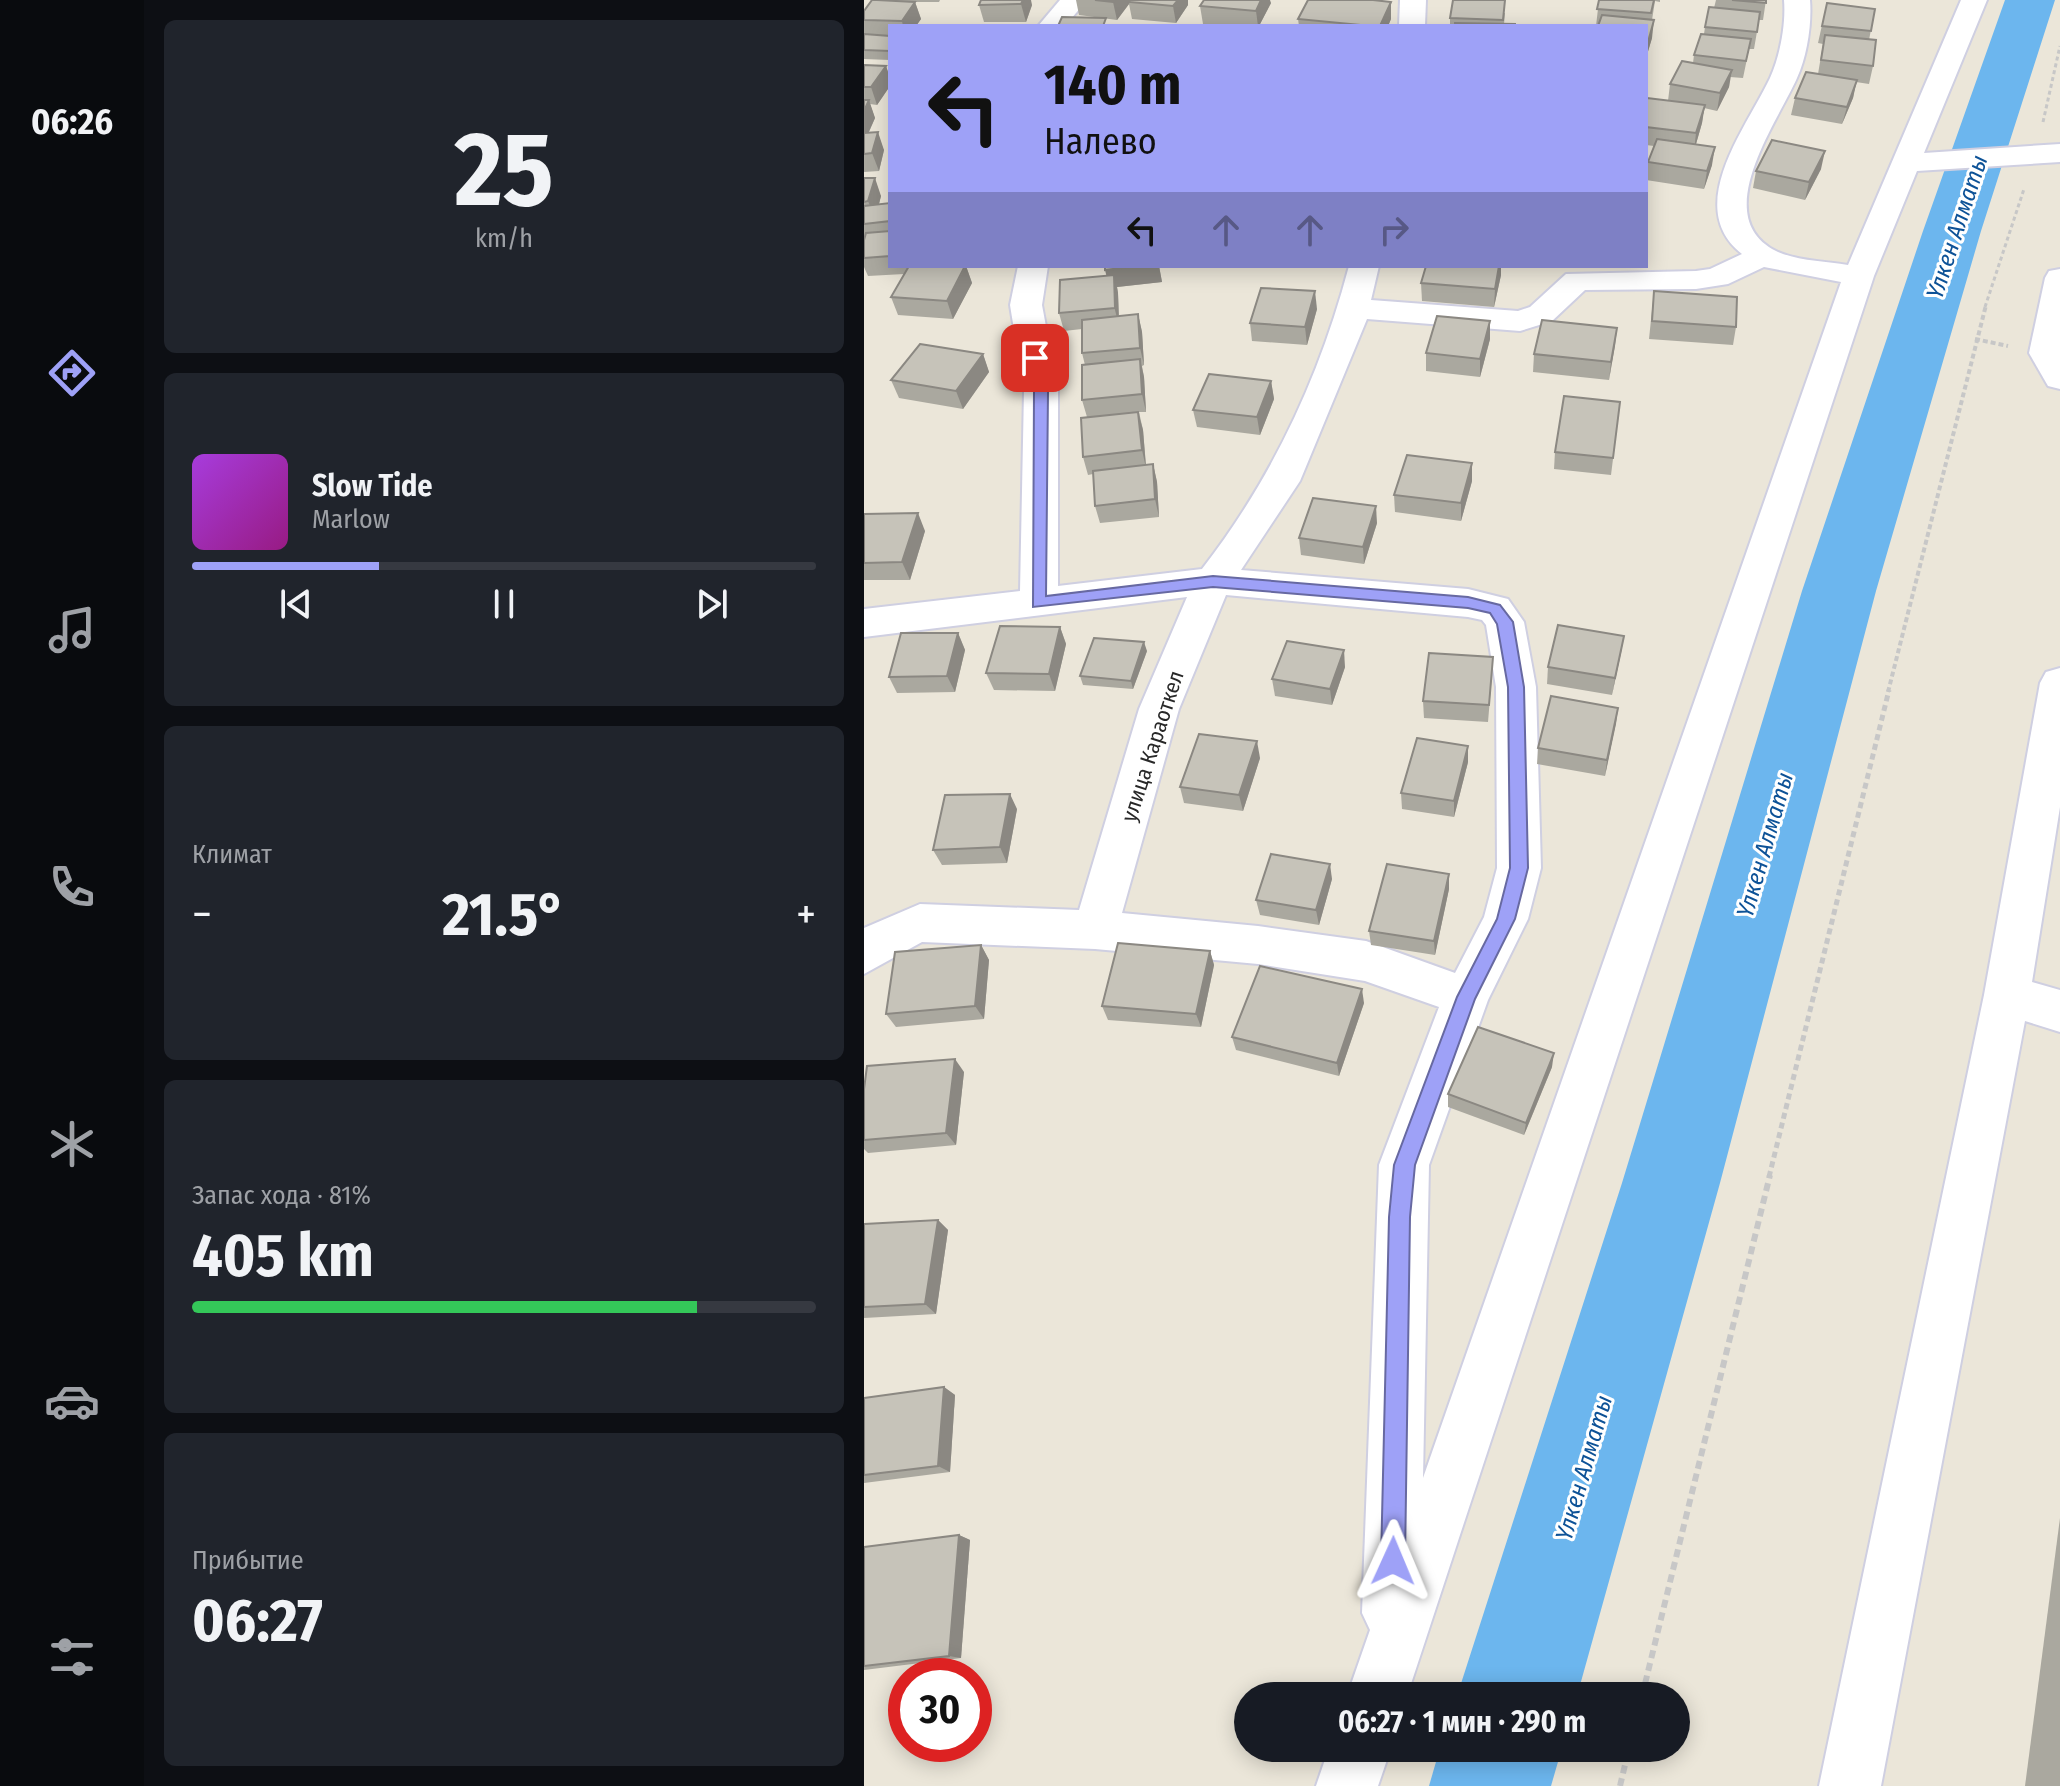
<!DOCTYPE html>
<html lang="ru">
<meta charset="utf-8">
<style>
body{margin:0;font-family:"Fira Sans Condensed",sans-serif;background:#20242c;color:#f1f3f6;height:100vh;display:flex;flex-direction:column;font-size:30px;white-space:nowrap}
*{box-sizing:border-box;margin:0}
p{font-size:26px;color:#9ea1a6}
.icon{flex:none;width:44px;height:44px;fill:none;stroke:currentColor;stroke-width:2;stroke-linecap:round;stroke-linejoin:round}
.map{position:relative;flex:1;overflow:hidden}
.details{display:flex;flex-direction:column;gap:20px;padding:20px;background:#0d0f14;width:720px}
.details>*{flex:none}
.banner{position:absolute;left:24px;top:24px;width:760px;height:244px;border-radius:0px;box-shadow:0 4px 20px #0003;background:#9ea1f7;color:#111;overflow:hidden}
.speed{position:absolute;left:24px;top:1658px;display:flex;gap:16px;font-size:40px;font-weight:700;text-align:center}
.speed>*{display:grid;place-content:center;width:104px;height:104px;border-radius:50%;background:#171b24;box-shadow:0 4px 20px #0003;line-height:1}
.speed .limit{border:12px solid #d22;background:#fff;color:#111}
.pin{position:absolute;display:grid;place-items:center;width:68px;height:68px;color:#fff;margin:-34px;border-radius:16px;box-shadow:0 4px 12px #0006}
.me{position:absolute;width:88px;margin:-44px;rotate:1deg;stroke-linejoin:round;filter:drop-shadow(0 0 6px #0008)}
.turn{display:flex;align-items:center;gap:28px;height:168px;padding:0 24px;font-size:36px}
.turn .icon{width:104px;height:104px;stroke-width:2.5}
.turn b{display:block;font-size:56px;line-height:68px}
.lanes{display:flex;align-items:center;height:76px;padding:0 24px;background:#0003;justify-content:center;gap:40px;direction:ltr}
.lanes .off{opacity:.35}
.big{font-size:60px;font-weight:700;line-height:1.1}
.details .widget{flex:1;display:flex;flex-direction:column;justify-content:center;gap:12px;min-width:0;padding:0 28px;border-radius:12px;background:#20242c}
.details .dial{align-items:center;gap:0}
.dial b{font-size:104px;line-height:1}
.song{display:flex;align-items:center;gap:24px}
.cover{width:96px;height:96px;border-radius:12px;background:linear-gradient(135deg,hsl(280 70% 55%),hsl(310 70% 35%))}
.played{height:8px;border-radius:4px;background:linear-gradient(90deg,#9ea1f7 30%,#363941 30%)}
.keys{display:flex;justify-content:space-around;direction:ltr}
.heat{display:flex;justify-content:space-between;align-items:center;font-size:44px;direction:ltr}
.charge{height:12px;border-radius:6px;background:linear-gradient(90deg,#34c759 81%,#363941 0)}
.trip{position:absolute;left:370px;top:1682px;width:456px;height:80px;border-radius:40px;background:#171b24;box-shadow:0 4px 20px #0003;font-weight:700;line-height:80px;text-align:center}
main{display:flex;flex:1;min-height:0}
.tabs{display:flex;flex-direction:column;width:144px;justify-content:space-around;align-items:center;background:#090b0e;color:#9ea1a6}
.tabs .icon{width:56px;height:56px}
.tabs .selected{color:#9ea1f7}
.tabs b{font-size:36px;color:#f1f3f6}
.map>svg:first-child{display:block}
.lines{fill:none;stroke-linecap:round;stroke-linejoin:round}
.river{fill:#6cb6ee;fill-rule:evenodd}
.street-casing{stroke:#cfcfe1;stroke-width:4}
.path-far3{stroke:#c7c7c7;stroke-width:3;stroke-dasharray:4 3;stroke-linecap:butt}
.path-far2{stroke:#c7c7c7;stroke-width:4;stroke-dasharray:5 3;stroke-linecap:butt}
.path-far1{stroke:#c7c7c7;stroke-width:5;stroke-dasharray:6 4;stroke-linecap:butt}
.path{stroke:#c7c7c7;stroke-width:6;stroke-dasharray:8 5;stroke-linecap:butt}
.street{fill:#fff;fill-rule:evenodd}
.wall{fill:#aaa89f}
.shaded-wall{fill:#8b8882}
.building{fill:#c6c3b9;stroke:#8b8882;stroke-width:2}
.route{fill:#9ea1f7;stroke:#6769a1;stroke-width:2}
.labels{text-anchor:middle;stroke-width:6;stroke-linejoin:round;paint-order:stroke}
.street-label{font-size:22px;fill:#282828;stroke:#fff}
.water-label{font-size:24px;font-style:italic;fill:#0d5297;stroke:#fff}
</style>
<main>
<nav class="tabs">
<b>06:26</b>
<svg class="icon selected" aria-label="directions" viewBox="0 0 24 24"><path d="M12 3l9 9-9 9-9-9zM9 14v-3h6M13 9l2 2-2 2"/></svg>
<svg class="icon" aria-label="music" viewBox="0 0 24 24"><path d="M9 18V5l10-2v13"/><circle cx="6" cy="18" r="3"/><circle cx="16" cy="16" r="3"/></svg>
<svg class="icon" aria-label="phone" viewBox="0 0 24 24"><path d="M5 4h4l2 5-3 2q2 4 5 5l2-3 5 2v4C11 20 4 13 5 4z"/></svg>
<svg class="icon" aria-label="climate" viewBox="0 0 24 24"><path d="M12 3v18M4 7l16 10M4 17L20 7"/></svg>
<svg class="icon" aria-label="car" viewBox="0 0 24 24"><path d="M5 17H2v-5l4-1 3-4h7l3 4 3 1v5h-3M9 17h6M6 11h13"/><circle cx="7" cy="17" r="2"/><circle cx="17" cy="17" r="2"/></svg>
<svg class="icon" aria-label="filters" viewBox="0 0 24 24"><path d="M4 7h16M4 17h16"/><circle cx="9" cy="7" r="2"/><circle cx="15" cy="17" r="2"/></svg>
</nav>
<section class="details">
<div class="widget dial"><b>25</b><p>km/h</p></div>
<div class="widget">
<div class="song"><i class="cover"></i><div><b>Slow Tide</b><p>Marlow</p></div></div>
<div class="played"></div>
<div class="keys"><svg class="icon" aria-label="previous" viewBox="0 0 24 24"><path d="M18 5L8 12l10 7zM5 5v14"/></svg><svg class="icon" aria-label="pause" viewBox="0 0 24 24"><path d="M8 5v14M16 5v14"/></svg><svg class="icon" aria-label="next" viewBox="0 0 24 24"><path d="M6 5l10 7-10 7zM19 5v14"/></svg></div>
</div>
<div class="widget"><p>Климат</p>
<div class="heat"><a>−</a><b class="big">21.5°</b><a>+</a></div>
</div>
<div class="widget"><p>Запас хода · 81%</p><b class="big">405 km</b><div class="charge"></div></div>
<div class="widget"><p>Прибытие</p><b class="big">06:27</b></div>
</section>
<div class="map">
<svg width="1196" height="1786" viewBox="0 0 1196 1786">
<rect width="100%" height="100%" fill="#ebe6d9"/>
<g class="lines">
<g class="river">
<polygon points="1141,0 1191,0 1117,231 1012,591 856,1183 713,1696 593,1696 758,1183 938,591 1059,231"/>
<polygon points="576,1748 698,1748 687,1786 565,1786"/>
</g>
<defs>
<g id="street">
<polygon points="196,0 223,0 201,26 174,26"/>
<polygon points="536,0 562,0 561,26 535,26"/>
<path d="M920,0H946C948,24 943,56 933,78C913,123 844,217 912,251C933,261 961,261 984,265L1097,0H1123L1060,153L1196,144V162L1053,171L1010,276L543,1696H483L506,1630L498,1613L515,1165L575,1007L501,981L394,964L231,949L58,942L0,974V928L56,904L215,910L275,709L323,597L0,637V609L156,591L160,391L146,305L154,266H184L178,305L194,391V586L338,569C408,479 456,376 485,266H515L507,300L654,311L666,307L702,274L832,271L846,269L878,254C818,207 883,127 906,78C916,56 922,24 920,0ZM900,267L977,282L559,1478L565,1165L624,1000L664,919L677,868L672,687L660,622L644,599L604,589L377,570L436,481L503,319L656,331L688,321L721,290L832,289L864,284ZM362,595L604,617L618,620L622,625L632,687L633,868L620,917L591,973L502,941L394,926L258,913L315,709Z"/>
<polygon points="1196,269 1196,389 1184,386 1165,353 1181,278 1185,271"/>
<polygon points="1196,668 1196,807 1168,982 1196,990 1196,1032 1161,1021 1017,1786 955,1786 1120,995 1176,683 1182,672"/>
<polygon points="465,1748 527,1748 514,1786 452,1786"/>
</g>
</defs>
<use href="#street" class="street-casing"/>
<g class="path-far3">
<polyline points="1179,122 1196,46"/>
<polyline points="1121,307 1160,189"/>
</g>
<g class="path-far2">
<polyline points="1111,339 1144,346"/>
<polyline points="1024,692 1122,305"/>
</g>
<polyline class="path-far1" points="905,1177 1025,690"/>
<g class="path">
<polyline points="778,1696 906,1175"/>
<polyline points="756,1786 765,1748"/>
</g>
<use href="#street" class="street"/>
</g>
<g class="wall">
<polygon points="8,0 76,0 75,2 51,2 57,19 52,26 26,26 26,60 0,59 0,11"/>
<polygon points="212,0 324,0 324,5 312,23 268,19 265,4 253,20 215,15"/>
<polygon points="735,0 796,0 796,2 791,1 788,20 788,38 782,58 782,26 732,26"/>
<polygon points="852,0 902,0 899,20 895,20 890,49 885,49 879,78 866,77 865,87 853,111 840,108 838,123 832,144 848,165 840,189 782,180 784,162 790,146 782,145 782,100 804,101 806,84 829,63 830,55 840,34 841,27 850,8"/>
<polygon points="407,3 395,26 366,26 339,24 336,6"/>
<polygon points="963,3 1011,9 1005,40 1009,66 1005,84 992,82 989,98 978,124 927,115 931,98 954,74 959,44 954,43"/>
<polygon points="115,5 168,5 162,22 120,22"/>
<polygon points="641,13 640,24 651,26 586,26 586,18"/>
<polygon points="434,19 527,19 524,26 435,26"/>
<polygon points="0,65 22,66 26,78 26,86 13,105 6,104 11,118 5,132 20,150 15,171 0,172"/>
<polygon points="957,169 941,200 889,188 892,171"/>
<polygon points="0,178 17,196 15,204 26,203 26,266 102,266 108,283 89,319 34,315 27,297 40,274 4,276 0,267"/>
<polygon points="241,266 295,266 298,282 253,287 254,293 255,316 274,314 278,332 280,365 278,366 280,377 282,412 275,412 279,430 282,465 289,464 293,482 295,517 236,523 231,506 229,474 224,475 219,457 223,417 218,400 221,365 218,353 218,329 200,331 195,313 243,276"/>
<polygon points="637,275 630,307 558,301 557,283"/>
<polygon points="790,291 872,327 869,345 785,339"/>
<polygon points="453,309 443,345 388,341 386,323"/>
<polygon points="753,328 745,380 669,372 670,354"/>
<polygon points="626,339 616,377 562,371 562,353"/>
<polygon points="119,354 125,372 99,409 35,398 27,380"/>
<polygon points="407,381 410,399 396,435 333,427 329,410"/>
<polygon points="756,402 747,475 690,469 691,452"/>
<polygon points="608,481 597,521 531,512 530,495"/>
<polygon points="0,514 61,531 46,580 0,580"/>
<polygon points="513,523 500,564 437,555 435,538"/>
<polygon points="196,627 202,644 191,691 130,690 122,673"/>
<polygon points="94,633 101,650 91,692 33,693 25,677"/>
<polygon points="760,636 748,695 683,684 684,667"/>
<polygon points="283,651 269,689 219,685 216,676"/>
<polygon points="481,667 468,705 411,696 408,679"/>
<polygon points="628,674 624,722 560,718 559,701"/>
<polygon points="754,708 741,776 673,764 674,748"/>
<polygon points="396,758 379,811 320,803 316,787"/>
<polygon points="604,762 590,817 538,809 537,793"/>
<polygon points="153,809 143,863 78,865 69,850"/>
<polygon points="468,879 455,925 396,915 392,900"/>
<polygon points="585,889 571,955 507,945 505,931"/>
<polygon points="117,945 125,960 120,1019 32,1027 22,1014"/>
<polygon points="346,951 350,965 337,1027 244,1020 238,1006"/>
<polygon points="500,1003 475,1076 372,1050 368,1037"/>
<polygon points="688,1067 660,1135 584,1107 584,1094"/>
<polygon points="100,1072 92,1145 4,1153 0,1149 0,1089"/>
<polygon points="74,1220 84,1230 72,1314 0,1318 0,1224"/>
<polygon points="80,1387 91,1395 86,1472 0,1483 0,1398"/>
<polygon points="1196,1518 1196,1786 1161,1786"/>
<polygon points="95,1535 106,1540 97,1658 0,1670 0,1547"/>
</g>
<g class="shaded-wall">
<polygon points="159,0 167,0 168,5 162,22 157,4"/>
<polygon points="251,0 266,0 265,4 253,20 249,2"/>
<polygon points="314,0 324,0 324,5 312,23 309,6"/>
<polygon points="397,0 406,0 407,3 395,26 394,26 392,11"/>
<polygon points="51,2 57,19 52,26 39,26 38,21"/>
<polygon points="527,2 527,19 524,26 516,26"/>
<polygon points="790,20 788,38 782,58 784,42"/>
<polygon points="22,66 26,78 26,86 13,105 7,87"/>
<polygon points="868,70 865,87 853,111 856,93"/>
<polygon points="993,80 989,98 978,124 983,107"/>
<polygon points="5,100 11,118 2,138 0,132 0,111"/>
<polygon points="841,105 838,123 830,151 832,133"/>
<polygon points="14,132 20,150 15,171 8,153"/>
<polygon points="851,147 848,165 840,189 843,171"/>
<polygon points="961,151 957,169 941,200 945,182"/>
<polygon points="11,178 17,196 11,219 4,201"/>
<polygon points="102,266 108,283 89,319 83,301"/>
<polygon points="273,266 295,266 298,282 253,287 254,293 255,326 241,270"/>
<polygon points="635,266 637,266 637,275 630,307 631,289"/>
<polygon points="451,291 453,309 443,345 441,327"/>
<polygon points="274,314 278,332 280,365 276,348"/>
<polygon points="626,321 626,339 616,377 616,359"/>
<polygon points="753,328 751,346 745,380 747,362"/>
<polygon points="119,354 125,372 99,409 92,391"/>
<polygon points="276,359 280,377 282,412 278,394"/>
<polygon points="407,381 410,399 396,435 393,417"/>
<polygon points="274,412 279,430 282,468 278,450"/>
<polygon points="608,463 608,481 597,521 597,503"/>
<polygon points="289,464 293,482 295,517 291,499"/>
<polygon points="512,506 513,523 500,564 499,547"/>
<polygon points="54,513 61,531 46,580 38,562"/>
<polygon points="196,627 202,644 191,691 185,674"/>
<polygon points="94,633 101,650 91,692 83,676"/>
<polygon points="760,636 757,653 748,695 751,678"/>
<polygon points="280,642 283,651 269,689 267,681"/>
<polygon points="480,650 481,667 468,705 466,689"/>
<polygon points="754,708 752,724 741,776 743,760"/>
<polygon points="393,741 396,758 379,811 375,795"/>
<polygon points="604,746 604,762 590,817 590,801"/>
<polygon points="146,794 153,809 143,863 136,847"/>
<polygon points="466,864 468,879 455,925 452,910"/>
<polygon points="585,874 585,889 571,955 570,941"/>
<polygon points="117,945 125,960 120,1019 111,1006"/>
<polygon points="346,951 350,965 337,1027 332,1014"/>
<polygon points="498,989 500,1003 475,1076 473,1063"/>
<polygon points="690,1053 688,1067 660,1135 662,1123"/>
<polygon points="91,1059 100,1072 92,1145 82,1133"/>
<polygon points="74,1220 84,1230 72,1314 61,1304"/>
<polygon points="80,1387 91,1395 86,1472 74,1466"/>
<polygon points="95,1535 106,1540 97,1658 85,1656"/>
</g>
<g class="building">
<polygon points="8,0 13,0 51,2 38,21 0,20 0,11"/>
<polygon points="117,0 159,0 157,4 115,5"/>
<polygon points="231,0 251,0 249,2"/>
<polygon points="266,0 314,0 309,6 265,2"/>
<polygon points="340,0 397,0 392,11 336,6"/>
<polygon points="444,0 509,0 527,2 516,26 507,26 434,19"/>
<polygon points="589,0 641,0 639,20 586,18"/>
<polygon points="735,0 790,0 787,13 733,9"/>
<polygon points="868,0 902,0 902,3"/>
<polygon points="963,3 1011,9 1007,31 958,26"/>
<polygon points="845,7 896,12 893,32 841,27"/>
<polygon points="738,15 790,20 784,42 782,42 782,26 734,26"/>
<polygon points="198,17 242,18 239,26 194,26"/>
<polygon points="591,23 651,24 651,26 591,26"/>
<polygon points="0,34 26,36 26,51 0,50"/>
<polygon points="837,34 887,39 882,61 830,55"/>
<polygon points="961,35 1012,40 1009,66 957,60"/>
<polygon points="818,61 868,70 856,93 806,84"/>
<polygon points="0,65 22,66 7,87 0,87"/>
<polygon points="942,72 993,80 983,107 931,98"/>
<polygon points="783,98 841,105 832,133 782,127"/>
<polygon points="0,100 5,100 0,111"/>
<polygon points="14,132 8,153 0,154 0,133"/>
<polygon points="793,139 851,147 843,171 784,162"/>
<polygon points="908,140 961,151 945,182 892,171"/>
<polygon points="0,178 11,178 4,201 0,202"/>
<polygon points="26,203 26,221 0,224 0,206"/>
<polygon points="26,231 26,256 0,258 0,240 2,233"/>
<polygon points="45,266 101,266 83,301 27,297"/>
<polygon points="241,266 273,266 241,270"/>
<polygon points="562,266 635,266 631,289 557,283"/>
<polygon points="250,275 251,308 195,313 196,280"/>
<polygon points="397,288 451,291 441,327 386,323"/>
<polygon points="790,291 873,297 872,327 788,321"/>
<polygon points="274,314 276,348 218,353 218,320"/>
<polygon points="573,316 626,321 616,359 562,353"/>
<polygon points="678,320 753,328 747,362 670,354"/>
<polygon points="56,344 119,354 92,391 27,380"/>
<polygon points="276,359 278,394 218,400 218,365"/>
<polygon points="345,374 407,381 393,417 329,410"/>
<polygon points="700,396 756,402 749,458 691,452"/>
<polygon points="274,412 278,450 219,457 217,418"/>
<polygon points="543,455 608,463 597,503 530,495"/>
<polygon points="289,464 291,499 231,506 229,471"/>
<polygon points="449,498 512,506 499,547 435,538"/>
<polygon points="54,513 38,562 0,563 0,514"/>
<polygon points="694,625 760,636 751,678 684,667"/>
<polygon points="136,626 196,627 185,674 122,673"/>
<polygon points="37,633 94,633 83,676 25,677"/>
<polygon points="230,638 280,642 267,681 216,676"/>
<polygon points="423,641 480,650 466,689 408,679"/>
<polygon points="565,653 629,657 625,705 559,701"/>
<polygon points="687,696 754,708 743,760 674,748"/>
<polygon points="335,734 393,741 375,795 316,787"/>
<polygon points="553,738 604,746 590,801 537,793"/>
<polygon points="146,794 136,847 69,850 81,795"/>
<polygon points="407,854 466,864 452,910 392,900"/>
<polygon points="523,864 585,874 570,941 505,931"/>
<polygon points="254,943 346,951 332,1014 238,1006"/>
<polygon points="117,945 111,1006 22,1014 31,952"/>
<polygon points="396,966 498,989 473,1063 368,1037"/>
<polygon points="614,1027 690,1053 662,1123 584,1094"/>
<polygon points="91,1059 82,1133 0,1140 0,1089 3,1066"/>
<polygon points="74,1220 61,1304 0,1307 0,1224"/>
<polygon points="80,1387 74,1466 0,1475 0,1398"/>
<polygon points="95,1535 85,1656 0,1666 0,1547"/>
</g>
<polygon class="route" points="171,353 178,358 184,391 182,596 349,576 604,597 636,605 649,622 660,687 664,868 651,919 611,999 551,1165 546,1217 541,1561 537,1569 529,1573 520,1569 517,1561 525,1217 530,1165 593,997 633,919 646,868 644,687 633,624 626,613 604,608 349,587 169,607 170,391 164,358"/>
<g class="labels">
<g class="street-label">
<text transform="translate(288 746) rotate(-72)" y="8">улица Караоткел</text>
</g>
<g class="water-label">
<text transform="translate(1093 227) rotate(-72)" y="8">Үлкен Алматы</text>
<text transform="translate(901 845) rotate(-74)" y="8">Үлкен Алматы</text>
<text transform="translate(720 1468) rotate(-74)" y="8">Үлкен Алматы</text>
</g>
</g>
</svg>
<div class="speed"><div class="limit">30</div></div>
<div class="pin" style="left:171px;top:358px;background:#d93025"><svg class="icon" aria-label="arrive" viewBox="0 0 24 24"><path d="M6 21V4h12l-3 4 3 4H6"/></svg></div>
<svg class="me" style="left:529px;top:1561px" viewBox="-20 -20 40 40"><path d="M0-17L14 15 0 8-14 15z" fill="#9ea1f7" stroke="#fff" stroke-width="4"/></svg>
<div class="trip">06:27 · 1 мин · 290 m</div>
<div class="banner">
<div class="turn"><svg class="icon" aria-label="left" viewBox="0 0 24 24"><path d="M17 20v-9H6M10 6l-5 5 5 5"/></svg><div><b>140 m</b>Налево</div></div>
<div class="lanes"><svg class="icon" aria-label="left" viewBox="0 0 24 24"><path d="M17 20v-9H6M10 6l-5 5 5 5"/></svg><svg class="icon off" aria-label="ahead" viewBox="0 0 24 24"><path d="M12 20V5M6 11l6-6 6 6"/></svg><svg class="icon off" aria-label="ahead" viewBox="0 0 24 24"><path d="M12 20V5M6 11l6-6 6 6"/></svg><svg class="icon off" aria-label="right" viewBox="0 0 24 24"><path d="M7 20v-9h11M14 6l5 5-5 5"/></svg></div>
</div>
</div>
</main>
